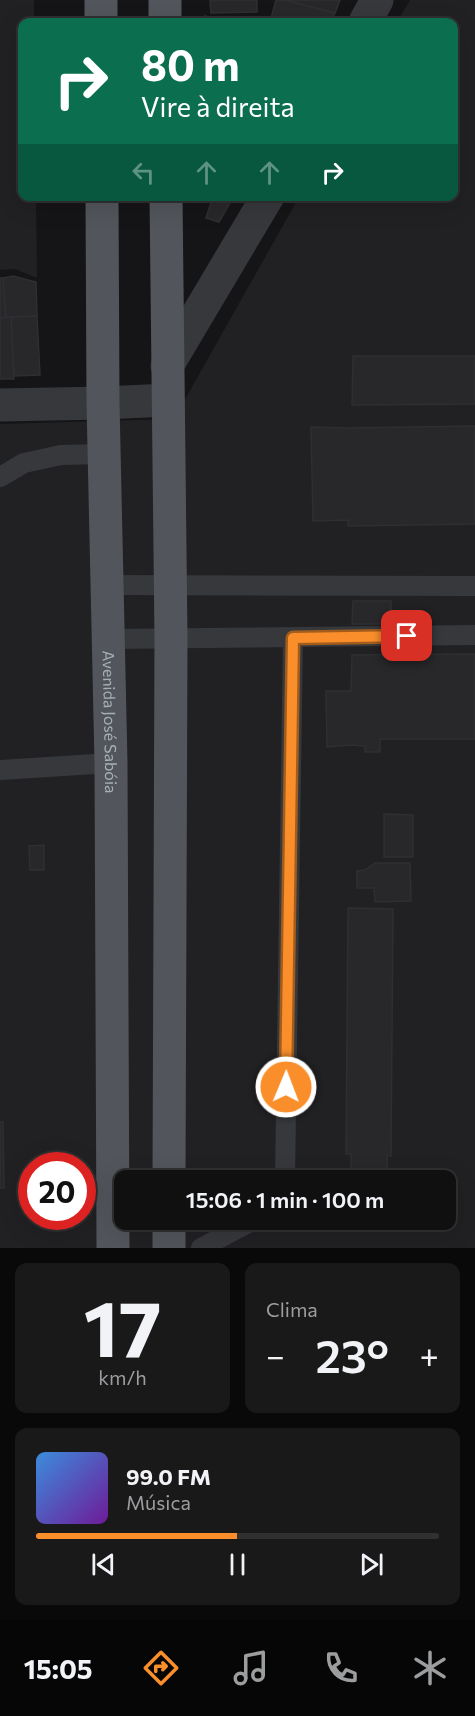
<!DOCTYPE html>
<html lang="pt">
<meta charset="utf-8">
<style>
body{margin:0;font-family:Commissioner,sans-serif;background:#19191a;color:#f1f3f6;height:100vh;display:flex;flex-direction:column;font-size:22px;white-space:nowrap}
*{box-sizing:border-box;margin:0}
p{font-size:20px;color:#9c9d9f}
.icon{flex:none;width:33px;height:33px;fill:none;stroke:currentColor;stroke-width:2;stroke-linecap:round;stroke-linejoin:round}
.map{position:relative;height:1248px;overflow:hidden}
.details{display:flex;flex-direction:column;gap:15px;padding:15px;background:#090909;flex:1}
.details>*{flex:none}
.banner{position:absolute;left:18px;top:18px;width:440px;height:183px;border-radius:12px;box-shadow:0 6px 24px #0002,0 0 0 2px #303031;background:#0b6e4f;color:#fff;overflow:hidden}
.speed{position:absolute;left:18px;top:1152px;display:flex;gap:12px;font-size:30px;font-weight:700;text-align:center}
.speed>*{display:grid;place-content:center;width:78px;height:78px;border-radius:50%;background:#101011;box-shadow:0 6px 24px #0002,0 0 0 2px #303031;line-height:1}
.speed .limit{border:9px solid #d22;background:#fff;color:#111}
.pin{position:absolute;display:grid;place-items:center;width:51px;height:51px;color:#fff;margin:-26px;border-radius:12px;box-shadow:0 3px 9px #0006}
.me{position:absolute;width:66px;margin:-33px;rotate:1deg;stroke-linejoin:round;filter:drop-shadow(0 0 4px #0008)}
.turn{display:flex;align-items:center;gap:21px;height:126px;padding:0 24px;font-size:27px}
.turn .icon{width:78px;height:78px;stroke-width:2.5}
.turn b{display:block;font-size:42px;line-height:51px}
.lanes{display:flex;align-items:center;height:57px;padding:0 24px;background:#0003;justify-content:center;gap:30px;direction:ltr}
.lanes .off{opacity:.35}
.big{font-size:45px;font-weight:600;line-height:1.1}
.details .widget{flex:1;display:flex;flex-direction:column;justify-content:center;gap:9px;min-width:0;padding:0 21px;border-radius:12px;background:#19191a}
.details .dial{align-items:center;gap:0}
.dial b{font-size:78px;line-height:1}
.song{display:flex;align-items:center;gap:18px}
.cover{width:72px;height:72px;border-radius:9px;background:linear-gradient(135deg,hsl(210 70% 55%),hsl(280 70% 35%))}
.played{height:6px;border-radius:3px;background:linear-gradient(90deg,#f98e2b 50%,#303031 50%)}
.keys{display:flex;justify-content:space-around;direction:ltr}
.heat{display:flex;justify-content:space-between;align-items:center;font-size:33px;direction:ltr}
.details .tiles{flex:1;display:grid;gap:15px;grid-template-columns:1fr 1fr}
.widget:last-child{grid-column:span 2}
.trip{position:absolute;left:114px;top:1170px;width:342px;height:60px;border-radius:12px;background:#101011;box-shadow:0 6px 24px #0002,0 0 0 2px #303031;font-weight:600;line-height:60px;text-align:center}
.tabs{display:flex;height:96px;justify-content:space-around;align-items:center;background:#060607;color:#9c9d9f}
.tabs .icon{width:42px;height:42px}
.tabs .active{color:#f98e2b}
.tabs b{font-size:27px;color:#f1f3f6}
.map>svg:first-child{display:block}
.built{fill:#212124;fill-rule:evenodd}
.building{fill:#28282b;stroke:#2f2f33;stroke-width:1.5}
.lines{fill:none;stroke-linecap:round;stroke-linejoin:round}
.service{stroke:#36383c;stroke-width:20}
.minor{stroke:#36383c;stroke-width:33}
.primary{stroke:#52555b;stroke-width:33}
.route-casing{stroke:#a25c1c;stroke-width:15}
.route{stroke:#f98e2b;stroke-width:10}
.labels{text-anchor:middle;stroke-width:6;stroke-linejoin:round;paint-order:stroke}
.street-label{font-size:16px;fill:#a6afb8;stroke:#101012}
</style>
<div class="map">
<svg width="475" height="1248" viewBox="0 0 475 1248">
<rect width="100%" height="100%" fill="#151517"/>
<g class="built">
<polygon points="0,0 34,0 34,22 22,22 22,196 36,197 37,278 15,269 0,270"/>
<path d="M410,0H475V1248H0V424L174,419L299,197L453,196V22H397ZM32,1166H82V1216H32ZM124,1180H446V1220H124Z"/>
</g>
<g class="building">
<polygon points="210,0 257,0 257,12 211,13"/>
<polygon points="276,0 285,0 335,13 330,22 270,22"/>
<polygon points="285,0 340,0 335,13"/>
<polygon points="205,16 230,22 206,22"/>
<polygon points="235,17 261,18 267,18 265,22 234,22"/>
<polygon points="213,196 234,196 219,222 206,218"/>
<polygon points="13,276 36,282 37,316 6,318 3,278"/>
<polygon points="0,278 3,278 6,318 0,318"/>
<polygon points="37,316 40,375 14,376 11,317"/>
<polygon points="11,317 14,379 0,379 0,318"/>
<polygon points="353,356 475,356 475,404 352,405"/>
<polygon points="475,426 475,524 348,526 348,520 313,521 311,427 347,428"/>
<polygon points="353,601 391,601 391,624 352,624"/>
<polygon points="475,654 475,739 380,739 380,752 365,752 365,746 351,745 327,747 326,691 351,691 352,655"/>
<polygon points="384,814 413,815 413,857 384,857"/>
<polygon points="44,845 44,870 30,870 29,846"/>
<polygon points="375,863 410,863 411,901 375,902 374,888 357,888 357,871 365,870"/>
<polygon points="348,908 393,909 391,1156 387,1155 387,1180 351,1180 351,1154 346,1154"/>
<polygon points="0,1122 3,1122 4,1188 0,1188"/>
</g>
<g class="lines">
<g class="service">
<polyline points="0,477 24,463 61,455 105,454"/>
<polyline points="108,585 475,586"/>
<polyline points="109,639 475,635"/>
<polyline points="0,770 111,763"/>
<polyline points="285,1180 293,637"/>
<polyline points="201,1248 254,1220"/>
</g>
<g class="minor">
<polyline points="365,22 377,0"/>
<polyline points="167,366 268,196"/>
<polyline points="0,405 103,403 168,400"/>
</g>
<g class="primary">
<polyline points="101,0 101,22"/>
<polyline points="165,0 165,22"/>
<path id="s1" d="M102,196L103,403L111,763L113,1248"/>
<polyline points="166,196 171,639 169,1180"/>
<polyline points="169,1248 169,1220"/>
</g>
</g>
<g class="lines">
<defs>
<polyline id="route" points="286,1087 293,638 407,636"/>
</defs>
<use href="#route" class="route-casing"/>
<use href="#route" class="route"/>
</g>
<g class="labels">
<g class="street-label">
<text dy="6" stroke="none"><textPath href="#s1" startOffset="526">Avenida José Sabóia</textPath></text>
</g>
</g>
</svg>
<div class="speed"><div class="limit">20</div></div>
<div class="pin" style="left:407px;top:636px;background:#d93025"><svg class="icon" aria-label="arrive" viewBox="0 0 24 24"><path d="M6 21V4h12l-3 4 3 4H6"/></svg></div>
<svg class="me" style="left:286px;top:1087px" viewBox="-20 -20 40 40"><circle r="17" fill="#f98e2b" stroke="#fff" stroke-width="3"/><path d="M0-11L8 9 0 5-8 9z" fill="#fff"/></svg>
<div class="trip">15:06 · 1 min · 100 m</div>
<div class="banner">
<div class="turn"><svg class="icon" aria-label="right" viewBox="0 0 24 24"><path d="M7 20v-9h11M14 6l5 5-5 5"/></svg><div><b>80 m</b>Vire à direita</div></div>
<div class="lanes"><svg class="icon off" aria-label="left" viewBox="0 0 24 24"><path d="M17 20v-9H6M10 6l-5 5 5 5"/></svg><svg class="icon off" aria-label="ahead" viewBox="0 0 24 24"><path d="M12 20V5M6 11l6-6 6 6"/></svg><svg class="icon off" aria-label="ahead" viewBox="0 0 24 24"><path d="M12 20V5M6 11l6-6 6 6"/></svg><svg class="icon" aria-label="right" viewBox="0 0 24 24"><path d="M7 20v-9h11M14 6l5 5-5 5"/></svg></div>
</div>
</div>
<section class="details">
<div class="tiles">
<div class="widget dial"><b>17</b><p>km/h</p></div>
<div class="widget"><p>Clima</p>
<div class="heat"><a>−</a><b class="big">23°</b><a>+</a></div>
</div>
<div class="widget">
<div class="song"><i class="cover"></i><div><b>99.0 FM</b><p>Música</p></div></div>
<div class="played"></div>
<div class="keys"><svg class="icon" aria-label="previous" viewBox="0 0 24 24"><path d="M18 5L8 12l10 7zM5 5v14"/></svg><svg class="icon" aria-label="pause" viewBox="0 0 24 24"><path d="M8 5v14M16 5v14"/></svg><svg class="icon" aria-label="next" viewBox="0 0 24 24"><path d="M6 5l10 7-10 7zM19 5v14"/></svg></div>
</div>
</div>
</section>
<nav class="tabs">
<b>15:05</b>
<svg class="icon active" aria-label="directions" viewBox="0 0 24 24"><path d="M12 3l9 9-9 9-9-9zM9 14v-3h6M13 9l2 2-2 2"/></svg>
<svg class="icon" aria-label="music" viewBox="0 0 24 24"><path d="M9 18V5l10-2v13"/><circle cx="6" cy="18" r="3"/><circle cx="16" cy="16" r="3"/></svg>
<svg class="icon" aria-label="phone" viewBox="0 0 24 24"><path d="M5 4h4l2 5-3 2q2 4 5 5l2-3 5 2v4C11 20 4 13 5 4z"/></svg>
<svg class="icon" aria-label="climate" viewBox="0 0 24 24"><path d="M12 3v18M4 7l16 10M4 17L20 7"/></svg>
</nav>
